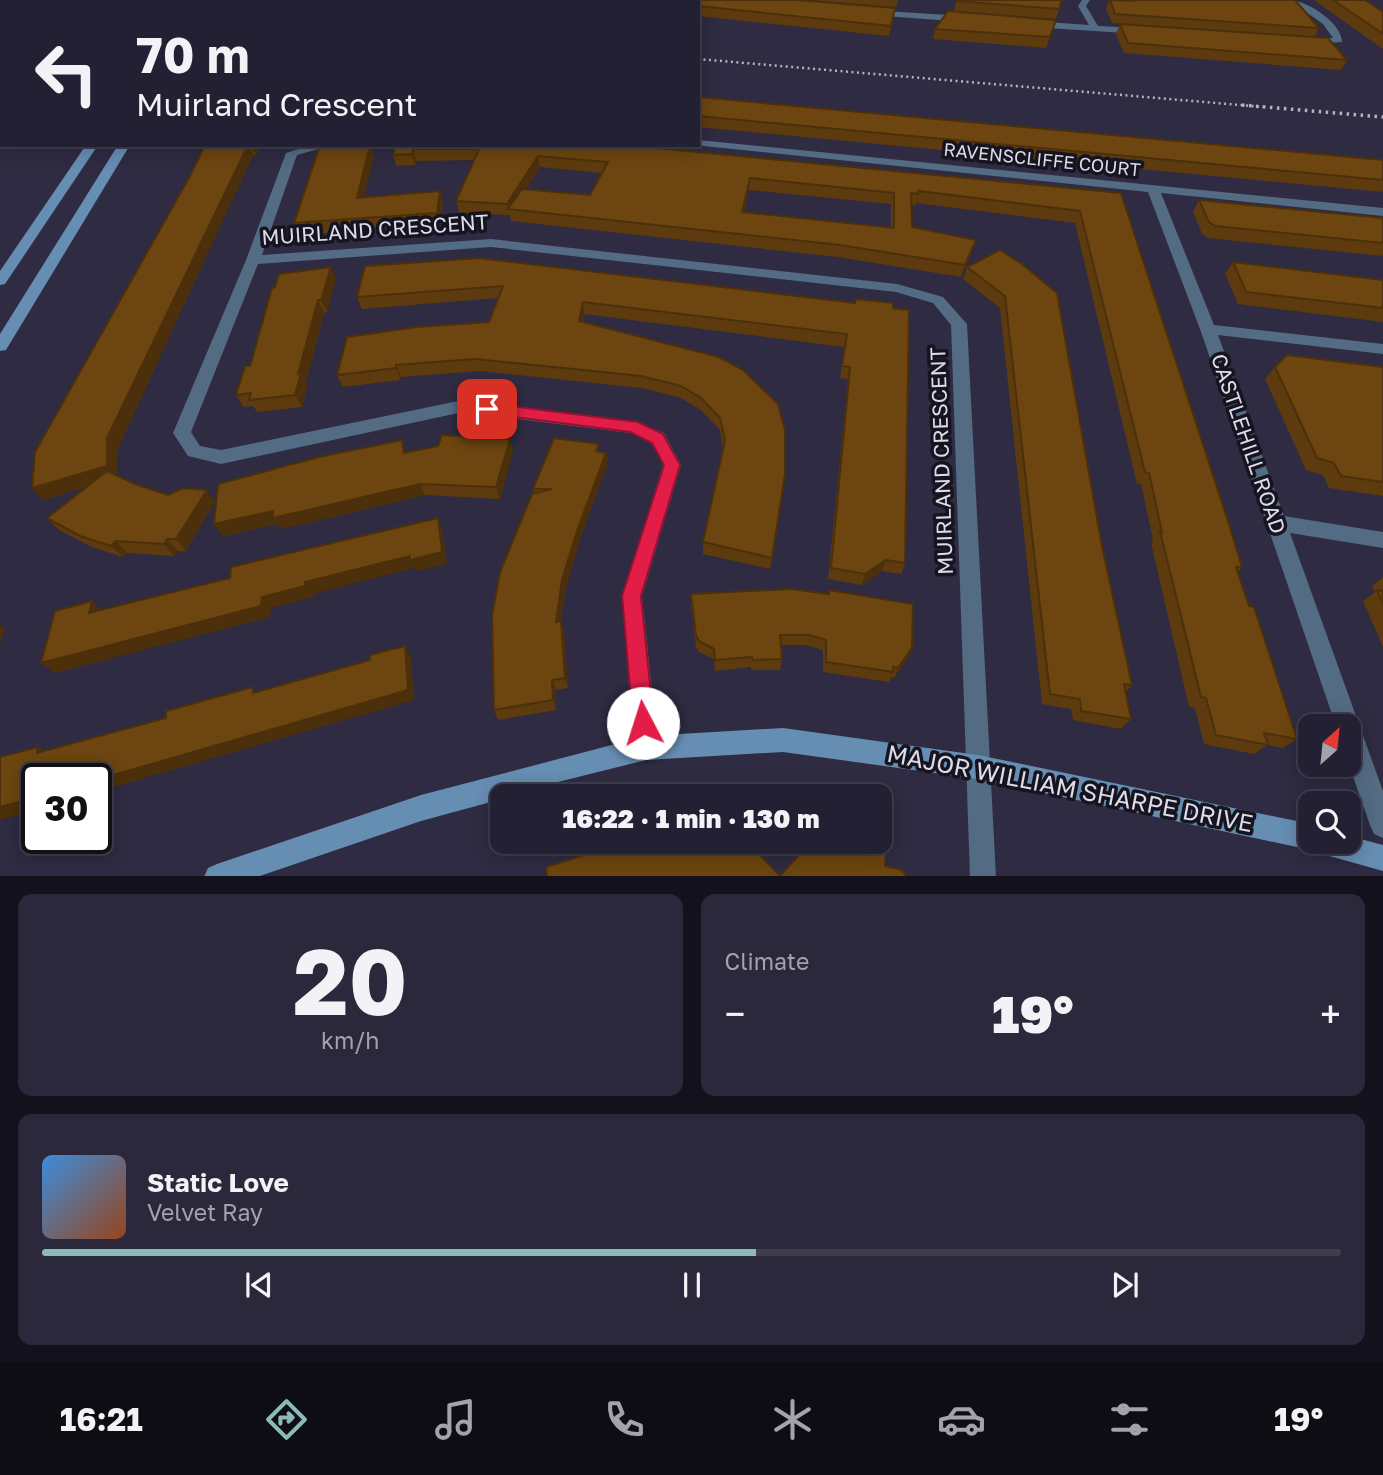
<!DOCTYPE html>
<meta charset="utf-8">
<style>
body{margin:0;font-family:"Golos Text",sans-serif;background:#2a283a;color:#f1f3f6;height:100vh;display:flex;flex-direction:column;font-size:26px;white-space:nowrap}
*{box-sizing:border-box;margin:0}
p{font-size:23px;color:#a2a3ac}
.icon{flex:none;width:38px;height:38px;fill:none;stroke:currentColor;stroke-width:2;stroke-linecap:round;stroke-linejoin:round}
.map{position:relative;height:876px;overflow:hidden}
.drawer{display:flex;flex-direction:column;gap:18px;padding:18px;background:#13121c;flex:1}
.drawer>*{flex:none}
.hud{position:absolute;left:0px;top:0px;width:700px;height:147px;box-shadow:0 4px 18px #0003,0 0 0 2px #3f3e4d;background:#222032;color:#f1f3f6;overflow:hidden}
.needle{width:46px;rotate:27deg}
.tools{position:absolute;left:1298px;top:714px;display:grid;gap:14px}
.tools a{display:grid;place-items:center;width:63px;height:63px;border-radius:14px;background:#222032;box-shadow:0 4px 18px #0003,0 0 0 2px #3f3e4d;font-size:35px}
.speed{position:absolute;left:21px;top:763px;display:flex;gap:14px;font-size:35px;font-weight:700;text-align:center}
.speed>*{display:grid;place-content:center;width:91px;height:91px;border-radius:50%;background:#222032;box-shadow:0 4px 18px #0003,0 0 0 2px #3f3e4d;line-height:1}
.speed .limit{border:4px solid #111;border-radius:10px;background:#fff;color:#111}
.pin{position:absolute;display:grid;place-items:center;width:60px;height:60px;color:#fff;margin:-30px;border-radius:14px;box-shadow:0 4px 10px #0006}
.me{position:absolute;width:77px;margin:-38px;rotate:355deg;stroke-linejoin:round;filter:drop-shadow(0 0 5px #0008)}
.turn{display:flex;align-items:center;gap:24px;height:147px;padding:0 21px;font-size:32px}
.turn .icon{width:91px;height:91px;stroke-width:2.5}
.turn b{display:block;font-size:49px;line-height:60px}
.big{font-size:52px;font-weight:800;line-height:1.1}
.drawer .widget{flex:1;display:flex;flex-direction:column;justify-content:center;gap:10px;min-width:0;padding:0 24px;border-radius:14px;background:#2a283a}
.drawer .dial{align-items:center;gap:0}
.dial b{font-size:91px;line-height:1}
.song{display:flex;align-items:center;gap:21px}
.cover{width:84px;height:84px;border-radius:10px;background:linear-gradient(135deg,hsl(210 70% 55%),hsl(20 70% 35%))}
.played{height:7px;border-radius:4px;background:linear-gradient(90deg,#8bbbb9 55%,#3f3e4d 55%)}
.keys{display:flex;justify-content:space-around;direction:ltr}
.heat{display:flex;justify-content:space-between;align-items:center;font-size:38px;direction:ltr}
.drawer .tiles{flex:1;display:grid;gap:18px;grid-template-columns:1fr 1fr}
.widget:last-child{grid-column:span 2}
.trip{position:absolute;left:490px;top:784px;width:402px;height:70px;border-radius:14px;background:#222032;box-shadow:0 4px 18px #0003,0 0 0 2px #3f3e4d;font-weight:800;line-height:70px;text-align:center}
.tabs{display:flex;height:112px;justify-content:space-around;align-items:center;background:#0e0d14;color:#a2a3ac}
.tabs .icon{width:49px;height:49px}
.tabs .on{color:#8bbbb9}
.tabs b{font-size:32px;color:#f1f3f6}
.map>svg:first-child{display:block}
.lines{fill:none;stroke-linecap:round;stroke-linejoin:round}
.street{fill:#536b83;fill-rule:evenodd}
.secondary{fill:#668db2;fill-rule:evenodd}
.rail-far1{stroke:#b6b3c4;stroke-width:2.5;stroke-dasharray:2 3.5;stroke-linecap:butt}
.rail{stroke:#b6b3c4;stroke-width:3.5;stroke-dasharray:2.5 4.5;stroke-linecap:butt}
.wall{fill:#5d3b0e;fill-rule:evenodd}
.shaded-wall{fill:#4c300b}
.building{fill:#6c4510;stroke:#4c300b;stroke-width:2;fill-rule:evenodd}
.route{fill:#e11d48;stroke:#92132f;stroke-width:2}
.labels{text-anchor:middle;stroke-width:7;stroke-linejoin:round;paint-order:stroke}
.far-street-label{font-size:18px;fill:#dddbea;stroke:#16151f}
.street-label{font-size:21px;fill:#dddbea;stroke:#16151f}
.near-street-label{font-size:24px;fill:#dddbea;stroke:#16151f}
</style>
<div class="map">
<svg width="1383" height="877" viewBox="0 0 1383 877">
<rect width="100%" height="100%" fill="#2e2b42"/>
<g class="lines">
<g class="street">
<polygon points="1082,0 1090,0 1086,6 1098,26 1140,28 1145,31 1140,34 1032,27 1027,24 1032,21 1089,25 1078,6"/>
<path d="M1289,0C1307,0 1342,23 1342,42L1304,45V41L1307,40L1333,38L1323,24Z"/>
<polygon points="868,10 965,16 969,19 965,22 871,15"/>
<rect x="0" y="23" width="2" height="6"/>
<rect x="0" y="81" width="2" height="6"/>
<polygon points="0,103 2,103 0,112"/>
<polygon points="698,140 1383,208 1383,216 1161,193 1214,325 1383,344 1383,354 1218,335 1284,516 1383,532 1383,548 1290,533 1383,791 1383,838 1374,834 1370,825 1349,765 1349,726 1336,726 1200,329 1148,192 694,145 698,145"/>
<polygon points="311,145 333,145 297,155 262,255 491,239 897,284 943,297 967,324 996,877 970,877 951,325 933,303 896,292 491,247 258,264 191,432 200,446 221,450 463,400 633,421 664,433 681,465 642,596 658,748 654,756 646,760 638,756 634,748 622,596 663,465 652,442 630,433 463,412 221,464 188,456 173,433 246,260 286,153"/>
</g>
<g class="secondary">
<polygon points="163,0 171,0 162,2"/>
<polygon points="187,0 195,0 186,2"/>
<polygon points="86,145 98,145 5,284 0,285 0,271"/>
<polygon points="118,145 130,145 6,350 0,351 0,334"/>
<polygon points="783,728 978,755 1311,824 1311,842 1349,842 1349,836 1383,845 1383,871 1326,855 1316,848 1311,850 978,779 783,752 646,760 502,796 502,799 421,821 257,877 204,877 208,868 217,864 421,795 646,736"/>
</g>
<g class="rail-far1">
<polyline points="26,0 48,2"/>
<polyline points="61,0 82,2"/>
<polyline points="0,1 10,2"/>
<polyline points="698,59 1263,107"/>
</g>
<polyline class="rail" points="1242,105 1383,117"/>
</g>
<g class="wall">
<polygon points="592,0 628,0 627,2 592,2"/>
<polygon points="810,0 898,0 896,7"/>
<polygon points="1062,0 1056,19 954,11 956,1"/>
<polygon points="1109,0 1295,0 1319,28 1314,37 1347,60 1341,70 1124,53 1116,34 1120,24 1164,27 1112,23 1106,9"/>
<polygon points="1314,0 1365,0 1383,12 1383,49"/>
<polygon points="698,2 895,8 889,36 698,16"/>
<polygon points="1056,20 1046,48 933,39 935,29"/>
<polygon points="698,97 1383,160 1383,192 698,127"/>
<polygon points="205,145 260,145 256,155 253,155 231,202 117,450 117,476 135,484 168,495 215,501 186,551 178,551 174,556 127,553 123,557 92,547 59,530 47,518 88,486 44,500 32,488"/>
<polygon points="320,145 370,145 374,155 364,197 440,191 443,202 441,224 299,235 294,223"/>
<path d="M396,145H624L1121,193L1242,567L1238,572L1249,606L1297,739L1283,748L1267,745L1254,754L1204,744L1195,708L1189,707L1151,543L1153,540L1141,484H1137L1075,223L916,203L915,206L912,205V227L972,252L961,277L838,257L511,221L510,214L509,215L459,213L456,201L474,160L416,161L415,165L396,166L393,155ZM540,167L602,173L590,195L526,189ZM749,190L891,204V228L744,212Z"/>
<polygon points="1199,200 1383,218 1383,256 1208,238 1202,234 1193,212"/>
<polygon points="1000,250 1102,546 1132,685 1126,691 1131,719 1121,729 1073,720 1071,709 1042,704 1000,308 963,279 967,267"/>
<polygon points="1233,262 1383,280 1383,322 1238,304 1225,274"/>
<polygon points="365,266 855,303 905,563 901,574 882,571 862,585 828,579 848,379 840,378 844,347 584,314 583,322 719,357 785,474 770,569 703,554 703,542 723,448 720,430 701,410 681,398 642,388 479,371 401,377 400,380 343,387 337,375 489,322 498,298 362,309 357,297"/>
<polygon points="336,279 327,312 324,313 306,382 307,386 302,407 257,412 253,406 243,407 236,395 250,366"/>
<polygon points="1275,367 1383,367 1383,496 1329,488 1323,475 1306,470 1265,379"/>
<polygon points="513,451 500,499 425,495 281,529 277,524 223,536 214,524 407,452"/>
<polygon points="600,452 606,453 607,465 579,542 565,592 561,621 564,631 568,688 556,690 556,710 498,720 494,710 534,494 533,489"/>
<polygon points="1383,577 1383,647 1363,601 1375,592 1372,586"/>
<polygon points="691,594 912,648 908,658 894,678 891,677 889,682 823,672 823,650 806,645 781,645 782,659 780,670 751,670 751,667 715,671 714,659 699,652 696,647 691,605"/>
<polygon points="796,842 880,842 885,866 907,877 547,877 756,851 780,876 797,858"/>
</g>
<g class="shaded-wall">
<polygon points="2,47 2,66 0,68 0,49"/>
<polygon points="248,145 249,145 253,155 117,450 117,477 44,500 32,488 107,438"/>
<polygon points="252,145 260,145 256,155"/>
<polygon points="370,145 374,155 361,209 357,198"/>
<polygon points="413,149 416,161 415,165 412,154"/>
<polygon points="538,156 540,167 513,209 508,209 509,215 507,204"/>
<polygon points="750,178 749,190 741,223 742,212"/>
<polygon points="440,191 443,202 441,224 437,213"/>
<polygon points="976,240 972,252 961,277 965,265"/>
<polygon points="331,267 336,279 327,312 321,300"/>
<polygon points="318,300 324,313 306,382 307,386 302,407 295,395 298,374"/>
<polygon points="583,302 584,314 580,333 579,321"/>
<polygon points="396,365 401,377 400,380 396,368"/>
<polygon points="510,439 513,451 500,499 496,487"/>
<polygon points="606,453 607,465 579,542 565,592 559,632 556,622 562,580 577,531"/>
<polygon points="420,484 425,495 281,529 277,524 223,536 214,524 273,511"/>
<polygon points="207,490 215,501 186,551 176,539"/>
<polygon points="438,518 442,529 447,564 416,571 414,568 313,594 313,597 271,608 270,617 55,673 41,663 262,597 305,582"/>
<polygon points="167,539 178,551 174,556 164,544"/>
<polygon points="116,541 127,553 123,557 111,546"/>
<polygon points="886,560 882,571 862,585 865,574"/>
<polygon points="92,601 104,612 89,613"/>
<polygon points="561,621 564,631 568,688 565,678"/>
<polygon points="0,625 5,629 0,644"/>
<polygon points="405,646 411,656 414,700 96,792 96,780"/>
<polygon points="912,648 908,658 894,678 898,668"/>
<polygon points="552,680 556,690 556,710 553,700"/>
<polygon points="38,747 54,756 37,753"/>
<polygon points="37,797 37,810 0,820 0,807"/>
</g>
<g class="building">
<polygon points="666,0 796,0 895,8 891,26 698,6 698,2 664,2"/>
<polygon points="957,0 1062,0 1059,9 956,1"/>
<polygon points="1110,0 1133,1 1132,0 1295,0 1319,28 1115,14"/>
<polygon points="1333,0 1365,0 1383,12 1383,34"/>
<polygon points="948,11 1056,20 1050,37 935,29"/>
<polygon points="1120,24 1328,38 1347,60 1128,43"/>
<polygon points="0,30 2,30 2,47 0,49"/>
<polygon points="698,97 1383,160 1383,180 698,116"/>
<polygon points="205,145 248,145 107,438 107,466 32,488 35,452 190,176"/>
<polygon points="320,145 370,145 357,198 440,191 437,213 294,223"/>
<path d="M396,145H624L1121,193L1228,521L1242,567H1236L1249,606L1254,607L1297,739L1264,733L1268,745L1216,735L1206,698L1201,697L1160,531L1162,532L1149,473L1145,472L1080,211L918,191V194L911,193L912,227L976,240L965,265L840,245L508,209L522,189L590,195L608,162L538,156L507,204L456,201L479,149H413L412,154L393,155ZM750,178L894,193V228L742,212Z"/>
<polygon points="1199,200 1383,218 1383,243 1215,226 1209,222"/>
<polygon points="1000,250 1022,264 1057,293 1102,546 1132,685 1124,684 1131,719 1081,711 1080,699 1050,694 1005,296 967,267"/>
<polygon points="479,258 855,303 856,299 893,303 893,308 909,310 905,563 886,560 865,574 831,568 850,367 842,366 847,334 583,302 579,321 719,357 743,370 778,404 785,430 785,474 772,558 703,542 725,440 720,418 701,398 681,386 641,376 475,359 396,365 396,368 337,375 347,337 417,327 489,322 503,286 357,297 365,266"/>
<polygon points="1233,262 1383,280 1383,308 1246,292"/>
<polygon points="331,267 321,300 318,300 298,374 301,373 295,395 249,400 251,393 236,395 245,366 250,366 272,288 275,287 279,274"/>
<polygon points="1287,355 1383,367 1383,482 1341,476 1334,463 1317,458 1275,367"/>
<polygon points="442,435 510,439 496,487 420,484 273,518 273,511 214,524 218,484 319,457 402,440 404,453 438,446"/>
<polygon points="554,438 599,444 596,451 606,453 577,531 562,580 556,622 561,621 565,678 552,680 553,700 494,710 492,616 500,572 532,494 552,489 533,489"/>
<polygon points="107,471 135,484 168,495 183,488 207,490 176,539 167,539 164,544 116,541 111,546 80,536 47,518"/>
<polygon points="438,518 442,552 410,560 410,556 305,582 305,586 262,597 261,606 41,663 55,611 92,601 89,613 230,578 231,567"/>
<polygon points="791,589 829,594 829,590 913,604 912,648 898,668 893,667 893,672 826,662 826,640 809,635 780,635 782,659 753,660 752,657 715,660 714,649 699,641 696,636 691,594"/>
<polygon points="1377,590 1383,591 1383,604"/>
<polygon points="405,646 408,690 96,780 37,779 37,797 0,807 0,757 38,747 37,753 166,718 166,711 253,687 253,693 370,660 370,655"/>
<polygon points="880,839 886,840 885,866 902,870 907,877 547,877 546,867 609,847 637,842 755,842 756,851 780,876 799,855 799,842 880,842"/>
</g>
<polygon class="route" points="487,403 638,422 663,434 680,465 641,596 654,723 651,730 643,733 636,730 633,723 622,596 664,465 652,443 630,432 482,413 480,409"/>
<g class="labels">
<g class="far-street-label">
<text transform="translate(1042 160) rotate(6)" y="6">RAVENSCLIFFE COURT</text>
</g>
<g class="street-label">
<text transform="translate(375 230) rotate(-4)" y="7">MUIRLAND CRESCENT</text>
<text transform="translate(1248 444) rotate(71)" y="7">CASTLEHILL ROAD</text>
<text transform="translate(942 461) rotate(-92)" y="7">MUIRLAND CRESCENT</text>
</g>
<g class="near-street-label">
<text transform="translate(1070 789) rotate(11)" y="8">MAJOR WILLIAM SHARPE DRIVE</text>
</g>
</g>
</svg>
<div class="tools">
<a><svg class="needle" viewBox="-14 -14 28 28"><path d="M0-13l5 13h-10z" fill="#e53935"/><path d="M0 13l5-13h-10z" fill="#a2a3ac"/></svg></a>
<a><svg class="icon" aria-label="search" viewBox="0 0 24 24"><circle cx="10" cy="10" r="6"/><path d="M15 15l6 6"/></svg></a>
</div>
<div class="speed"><div class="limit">30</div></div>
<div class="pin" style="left:487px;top:409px;background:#d93025"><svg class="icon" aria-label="arrive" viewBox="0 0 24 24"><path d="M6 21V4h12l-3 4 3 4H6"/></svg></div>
<svg class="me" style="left:643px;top:723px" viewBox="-20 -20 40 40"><circle r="19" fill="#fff"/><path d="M0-13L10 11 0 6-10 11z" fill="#e11d48"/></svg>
<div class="trip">16:22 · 1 min · 130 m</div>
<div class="hud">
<div class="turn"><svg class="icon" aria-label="left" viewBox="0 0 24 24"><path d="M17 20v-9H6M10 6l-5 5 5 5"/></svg><div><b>70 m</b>Muirland Crescent</div></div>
</div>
</div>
<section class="drawer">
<div class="tiles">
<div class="widget dial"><b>20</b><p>km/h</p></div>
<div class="widget"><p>Climate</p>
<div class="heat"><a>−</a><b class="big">19°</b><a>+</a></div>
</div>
<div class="widget">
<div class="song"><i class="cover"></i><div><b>Static Love</b><p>Velvet Ray</p></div></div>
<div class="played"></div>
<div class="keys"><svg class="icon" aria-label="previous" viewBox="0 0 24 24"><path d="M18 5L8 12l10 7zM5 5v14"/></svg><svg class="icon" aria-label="pause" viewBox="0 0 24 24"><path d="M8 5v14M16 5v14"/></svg><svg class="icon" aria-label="next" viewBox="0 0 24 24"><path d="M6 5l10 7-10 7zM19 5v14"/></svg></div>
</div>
</div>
</section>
<nav class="tabs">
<b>16:21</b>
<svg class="icon on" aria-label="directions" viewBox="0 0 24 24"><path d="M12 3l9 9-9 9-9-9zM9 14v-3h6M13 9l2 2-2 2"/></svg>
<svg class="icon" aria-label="music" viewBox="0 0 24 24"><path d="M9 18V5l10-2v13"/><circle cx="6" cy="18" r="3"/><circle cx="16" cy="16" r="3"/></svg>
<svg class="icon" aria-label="phone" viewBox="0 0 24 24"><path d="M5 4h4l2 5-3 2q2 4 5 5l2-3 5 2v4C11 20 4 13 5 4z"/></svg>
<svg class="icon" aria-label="climate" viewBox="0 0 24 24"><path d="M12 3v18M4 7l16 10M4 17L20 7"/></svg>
<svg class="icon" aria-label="car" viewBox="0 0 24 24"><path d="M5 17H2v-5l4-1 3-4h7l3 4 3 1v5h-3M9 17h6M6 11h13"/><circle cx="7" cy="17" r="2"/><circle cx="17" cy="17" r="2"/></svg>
<svg class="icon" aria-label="filters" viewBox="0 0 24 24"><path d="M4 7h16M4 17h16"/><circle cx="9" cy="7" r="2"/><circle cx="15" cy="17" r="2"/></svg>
<b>19°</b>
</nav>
